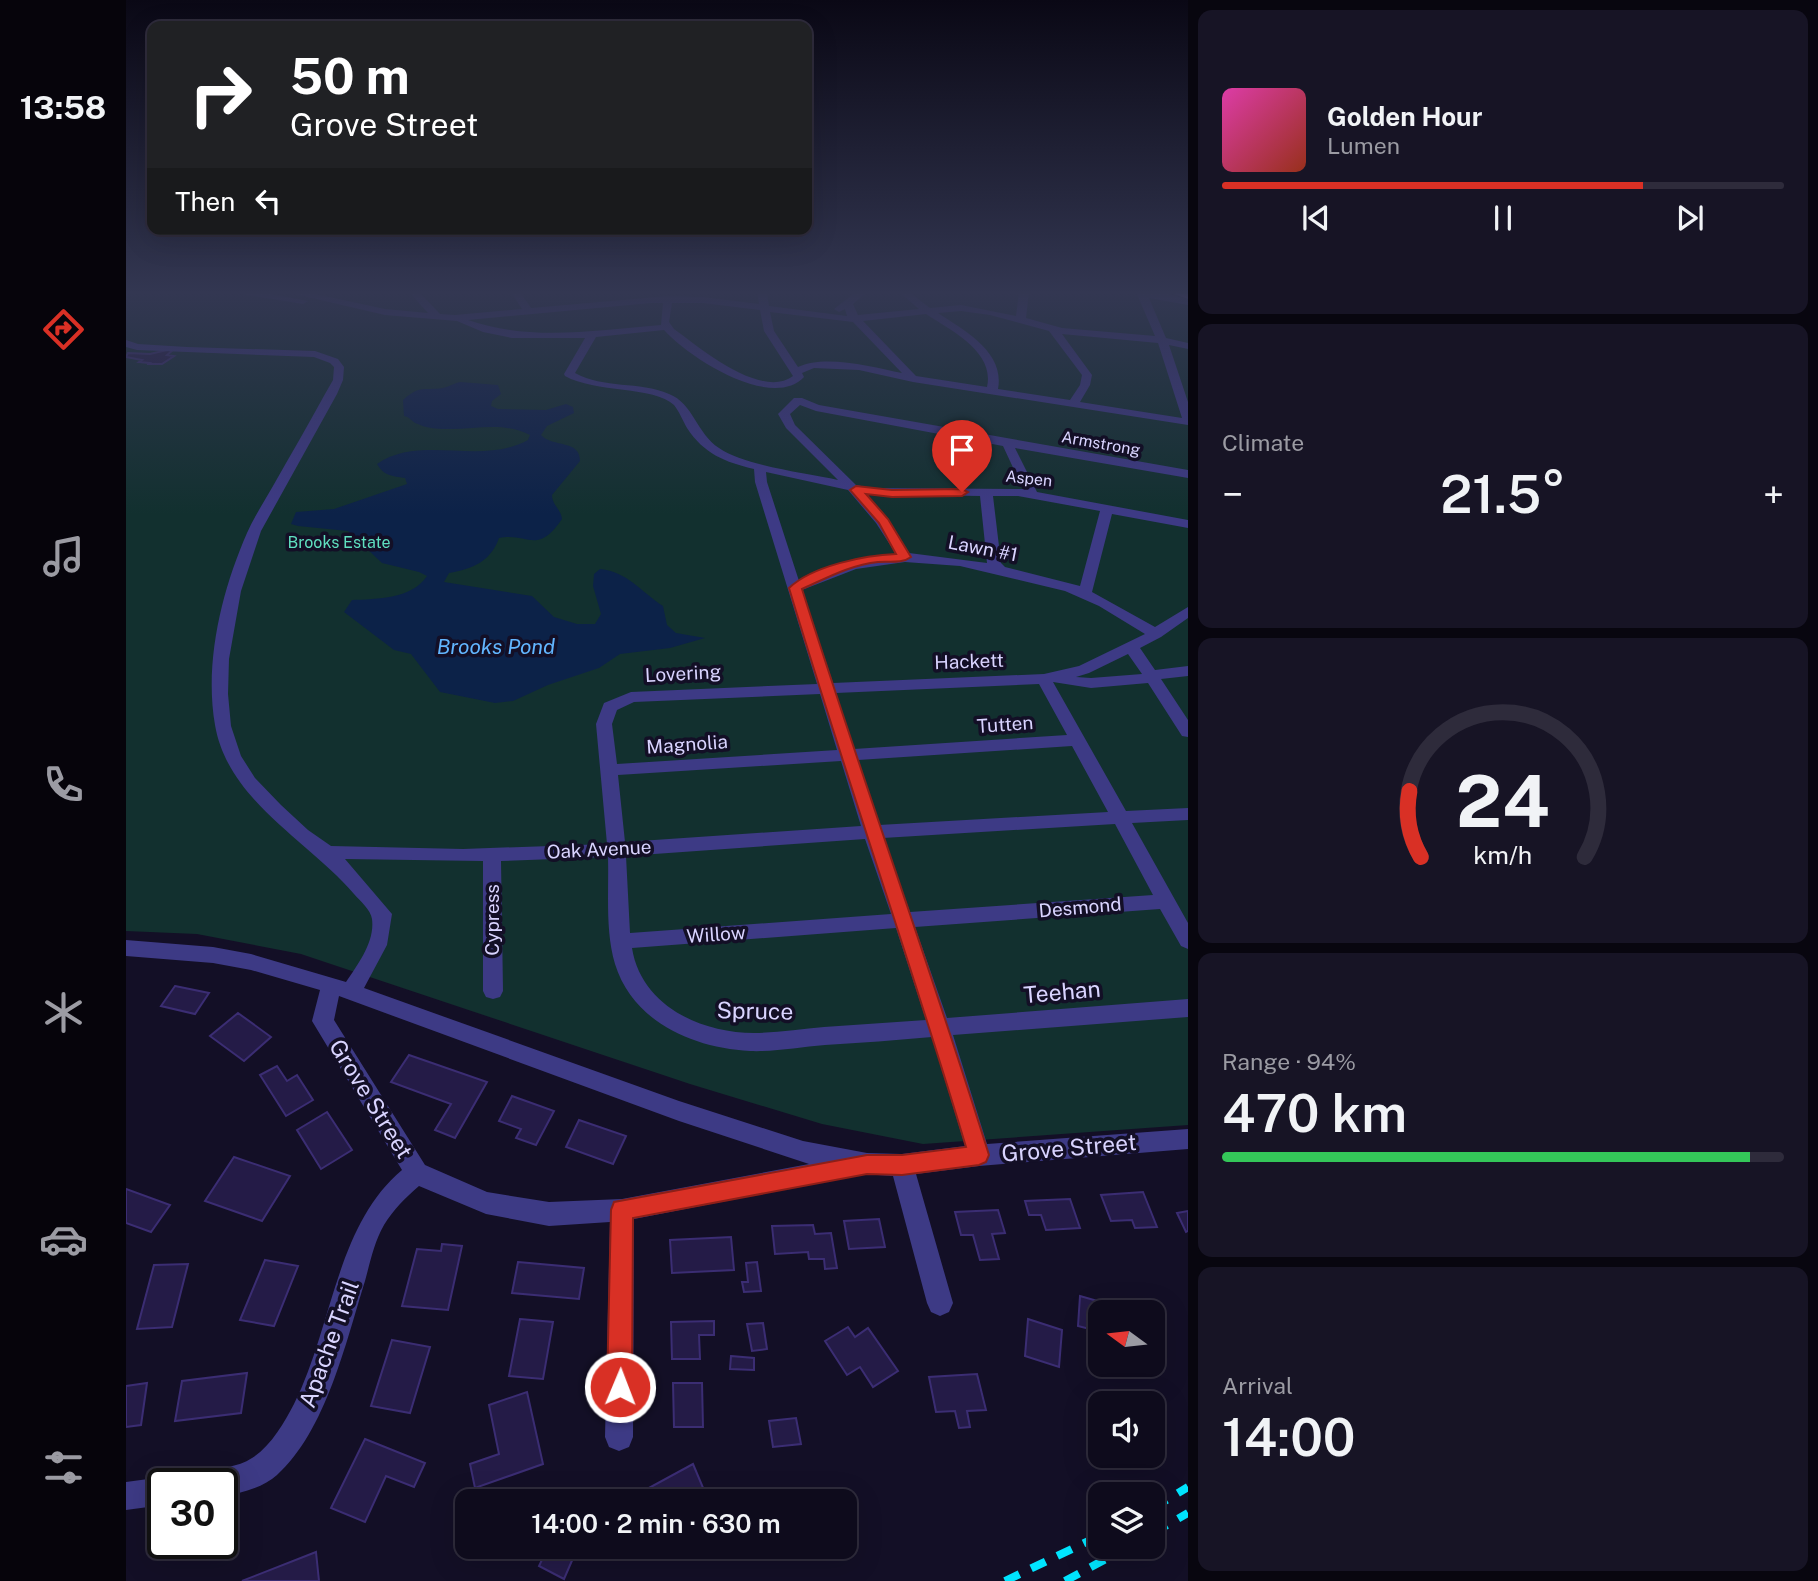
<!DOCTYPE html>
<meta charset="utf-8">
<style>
body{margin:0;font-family:"Public Sans",sans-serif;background:#171425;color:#f1f3f6;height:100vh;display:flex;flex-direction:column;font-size:26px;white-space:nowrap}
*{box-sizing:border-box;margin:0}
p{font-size:23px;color:#9b9ba3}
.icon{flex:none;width:38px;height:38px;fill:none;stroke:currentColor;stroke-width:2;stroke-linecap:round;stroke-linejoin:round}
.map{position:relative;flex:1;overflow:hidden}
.side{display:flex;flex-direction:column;gap:10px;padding:10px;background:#08060f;width:630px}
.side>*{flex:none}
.hud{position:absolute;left:21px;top:21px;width:665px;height:214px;border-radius:14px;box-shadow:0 7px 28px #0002,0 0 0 2px #2e2b3b;background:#202124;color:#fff;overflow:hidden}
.needle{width:46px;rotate:285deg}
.tools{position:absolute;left:962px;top:1300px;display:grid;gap:14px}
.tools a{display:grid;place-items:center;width:77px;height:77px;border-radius:14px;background:#0e0b1c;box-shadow:0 7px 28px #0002,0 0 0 2px #2e2b3b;font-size:35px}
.speed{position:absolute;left:21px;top:1468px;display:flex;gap:14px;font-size:35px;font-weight:700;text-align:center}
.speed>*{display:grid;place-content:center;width:91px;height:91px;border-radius:50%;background:#0e0b1c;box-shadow:0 7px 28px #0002,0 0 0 2px #2e2b3b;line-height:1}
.speed .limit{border:4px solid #111;border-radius:10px;background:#fff;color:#111}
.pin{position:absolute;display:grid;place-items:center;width:60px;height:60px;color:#fff;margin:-72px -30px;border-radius:50% 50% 50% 0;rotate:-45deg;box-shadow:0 0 7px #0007}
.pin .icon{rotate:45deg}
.me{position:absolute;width:77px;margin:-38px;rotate:1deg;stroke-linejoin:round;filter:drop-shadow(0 0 5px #0008)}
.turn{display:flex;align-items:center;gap:24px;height:147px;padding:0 28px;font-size:32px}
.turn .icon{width:91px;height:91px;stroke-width:2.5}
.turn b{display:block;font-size:49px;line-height:60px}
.then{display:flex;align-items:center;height:66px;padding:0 28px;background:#0003;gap:14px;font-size:26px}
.big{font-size:52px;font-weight:600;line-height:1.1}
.side .widget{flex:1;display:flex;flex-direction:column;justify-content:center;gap:10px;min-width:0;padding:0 24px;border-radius:14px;background:#171425}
.side .dial{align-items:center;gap:0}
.dial svg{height:182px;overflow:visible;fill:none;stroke:#2e2b3b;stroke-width:7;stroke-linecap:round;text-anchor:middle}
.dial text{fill:#f1f3f6;stroke:none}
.song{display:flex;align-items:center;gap:21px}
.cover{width:84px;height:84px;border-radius:10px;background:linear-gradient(135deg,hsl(320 70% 55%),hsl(10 70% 35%))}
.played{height:7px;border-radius:4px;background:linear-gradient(90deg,#d93025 75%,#2e2b3b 75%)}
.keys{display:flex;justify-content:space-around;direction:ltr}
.heat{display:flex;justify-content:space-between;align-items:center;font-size:38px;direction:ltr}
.charge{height:10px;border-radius:5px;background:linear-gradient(90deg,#34c759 94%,#2e2b3b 0)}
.trip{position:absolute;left:329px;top:1489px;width:402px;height:70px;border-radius:14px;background:#0e0b1c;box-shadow:0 7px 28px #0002,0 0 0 2px #2e2b3b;font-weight:600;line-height:70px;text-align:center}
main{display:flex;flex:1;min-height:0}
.dock{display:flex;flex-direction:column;width:126px;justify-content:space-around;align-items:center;background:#06040b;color:#9b9ba3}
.dock .icon{width:49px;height:49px}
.dock .on{color:#d93025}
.dock b{font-size:32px;color:#f1f3f6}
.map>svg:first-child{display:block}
.green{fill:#12302f}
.water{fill:#0c2248}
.building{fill:#241b47;stroke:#3b2d73;stroke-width:2}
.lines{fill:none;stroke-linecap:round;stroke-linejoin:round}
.minor{fill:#3d3a85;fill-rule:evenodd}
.major{fill:#c25bff;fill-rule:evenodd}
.rail{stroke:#00e5ff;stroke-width:8;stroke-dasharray:16 13;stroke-linecap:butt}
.route{fill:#d93025;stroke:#8d1f18;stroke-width:2}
.labels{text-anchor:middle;stroke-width:7;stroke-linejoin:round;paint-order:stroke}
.far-street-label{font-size:16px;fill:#d9d4ff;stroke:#130f26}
.far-park-label{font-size:16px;fill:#5fe0c0;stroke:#130f26}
.street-label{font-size:19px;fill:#d9d4ff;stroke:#130f26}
.water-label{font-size:21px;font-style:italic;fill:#62b6ff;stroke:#130f26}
.near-street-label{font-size:23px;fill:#d9d4ff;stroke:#130f26}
</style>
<main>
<nav class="dock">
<b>13:58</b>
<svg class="icon on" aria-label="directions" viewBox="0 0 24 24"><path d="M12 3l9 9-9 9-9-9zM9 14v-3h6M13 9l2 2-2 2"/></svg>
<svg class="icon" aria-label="music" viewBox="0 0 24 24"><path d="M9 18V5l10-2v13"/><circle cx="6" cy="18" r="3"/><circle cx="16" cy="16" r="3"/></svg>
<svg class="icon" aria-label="phone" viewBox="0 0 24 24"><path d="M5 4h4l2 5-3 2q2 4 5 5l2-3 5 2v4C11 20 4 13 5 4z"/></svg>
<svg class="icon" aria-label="climate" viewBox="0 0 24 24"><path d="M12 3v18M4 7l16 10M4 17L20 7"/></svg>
<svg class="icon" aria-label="car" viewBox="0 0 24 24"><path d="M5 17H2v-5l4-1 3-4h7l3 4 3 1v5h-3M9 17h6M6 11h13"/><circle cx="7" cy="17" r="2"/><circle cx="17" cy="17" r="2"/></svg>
<svg class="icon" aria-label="filters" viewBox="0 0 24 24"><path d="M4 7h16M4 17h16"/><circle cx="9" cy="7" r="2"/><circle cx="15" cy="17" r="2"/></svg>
</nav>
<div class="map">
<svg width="1062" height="1581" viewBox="0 0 1062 1581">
<rect width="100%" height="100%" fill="#130f26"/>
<polygon class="green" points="0,292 1039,292 1062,299 1062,1125 797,1144 696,1124 564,1084 175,954 71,934 0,931"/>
<path class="water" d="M334,382L372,385L375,394L366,401L365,406L372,409L420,410L440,404L447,407L448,413L421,426L415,435C427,448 454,439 454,461L426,495C426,505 435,509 436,519C411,556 402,532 373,538C365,561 347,569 323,573L318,582L406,596L428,617L451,624H469L475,614L467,586L468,574L474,569C502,572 514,591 537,606L541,625L550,633L579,638L544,648L494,654L473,668L422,685L387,701L369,703L314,692L285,654L268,650L218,612L226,600C251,599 286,599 301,576L293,572L256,563L222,531L172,526L165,524L170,512L208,509L281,484L279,478C266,476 258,476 251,464C294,434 356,466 402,440L404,435C377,421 348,430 320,429C311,429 299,428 292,424C285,422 286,418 278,416L277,400C294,384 298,391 317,388C323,387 328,383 334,382Z"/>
<g class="building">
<polygon points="41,350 47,350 41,355 48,356 36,364 21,364 23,363 13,362 16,360 0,357 2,353 24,354"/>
<polygon points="49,986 83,993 69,1014 35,1006"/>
<polygon points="112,1013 145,1037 118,1061 84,1036"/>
<polygon points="283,1055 361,1082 329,1138 309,1130 325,1104 265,1082"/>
<polygon points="151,1066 161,1081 171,1075 187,1100 160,1116 134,1075"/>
<polygon points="386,1096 428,1111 410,1145 390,1138 395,1129 373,1121"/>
<polygon points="201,1112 226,1150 195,1169 171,1130"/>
<polygon points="453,1120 500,1136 487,1164 440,1147"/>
<polygon points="108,1157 164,1176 136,1221 79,1201"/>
<polygon points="0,1189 44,1205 25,1232 0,1223"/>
<polygon points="1017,1192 1031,1227 1009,1228 1006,1220 985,1221 975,1195"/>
<polygon points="944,1199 954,1228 920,1230 915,1215 903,1215 899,1201"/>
<polygon points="872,1210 879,1233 866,1234 873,1259 854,1260 847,1235 835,1235 829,1212"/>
<polygon points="1062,1211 1062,1231 1060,1232 1051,1213"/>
<polygon points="753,1219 759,1247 723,1249 718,1221"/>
<polygon points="687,1225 689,1234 705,1233 711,1268 699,1269 698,1259 683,1259 682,1252 649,1254 646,1226"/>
<polygon points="605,1237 608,1270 546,1273 544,1240"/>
<polygon points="316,1244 336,1246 322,1310 276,1306 291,1249 315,1251"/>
<polygon points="139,1260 172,1266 148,1326 114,1320"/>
<polygon points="392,1262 458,1268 453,1299 386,1293"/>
<polygon points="631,1262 635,1291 618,1292 616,1282 622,1282 620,1263"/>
<polygon points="62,1264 46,1327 11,1329 28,1265"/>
<polygon points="954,1296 982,1304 982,1312 975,1312 975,1332 952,1326"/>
<polygon points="394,1319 427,1322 417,1379 383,1376"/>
<polygon points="902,1319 936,1330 933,1367 899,1356"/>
<polygon points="588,1321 588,1335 573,1335 574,1359 546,1359 545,1322"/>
<polygon points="637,1323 641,1349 626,1351 621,1324"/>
<polygon points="722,1327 729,1337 742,1328 772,1371 747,1387 734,1367 721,1375 699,1341"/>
<polygon points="266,1340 304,1347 284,1413 245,1406"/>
<polygon points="605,1356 628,1358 628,1370 604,1369"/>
<polygon points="121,1373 115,1413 49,1421 56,1381"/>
<polygon points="851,1374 860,1410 841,1411 844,1427 833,1428 829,1411 810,1412 803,1377"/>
<polygon points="21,1383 15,1425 0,1427 0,1386"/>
<polygon points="547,1383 576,1383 577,1427 548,1427"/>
<polygon points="401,1392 417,1464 349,1488 344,1464 373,1454 363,1405"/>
<polygon points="670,1418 675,1444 647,1447 643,1421"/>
<polygon points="239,1439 299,1463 288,1487 260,1476 239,1522 205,1508"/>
<polygon points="567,1464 583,1502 513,1502 524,1496 521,1489"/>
<polygon points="422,1547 465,1547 462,1555 451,1549 438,1579 413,1566"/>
<polygon points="190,1552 193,1581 116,1581"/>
</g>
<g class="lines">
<g class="minor">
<polygon points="104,292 134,292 182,301 177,304"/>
<path d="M160,292H180L259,309L302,313L283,292H293L314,314L329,315L396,309L385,292H394L405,308L542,296L577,297L633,304L631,292H641L643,306L721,316L719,309L713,312L708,309L730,292H741L727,304L732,315L793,309L773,292H783L804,308L835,305L890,316L893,292H903L900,318L936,328L1029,336L1010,292L1042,294L1062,299V305L1023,298L1040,338L1062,343V349L1043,345L1062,402V425L787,382L733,370L688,368L676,373L678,377C646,411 563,358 538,330L470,337L449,373C478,389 513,381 543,394C567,403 571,434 593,448C619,466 680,473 712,480L660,428L652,414L668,398H676L693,405L1062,470V478L889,448L911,492L1062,520V528L986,514L966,592L1029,627L1062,607V618L1035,637L1014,648L1029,670L1062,666V676L1035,679L1062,720V737L1056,736L1022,683L965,688L927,682L1000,811L1062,808V820L1006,823L1062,923V949L1055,946L1034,909L789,927L821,1018L1062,999V1017L827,1035L861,1144L1062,1129V1149L853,1166L790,1174L827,1303L823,1312L814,1316L805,1312L801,1303L767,1176L737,1174L508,1219L507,1437L503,1447L493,1451L483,1447L479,1437L484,1222L423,1226L360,1214L293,1186C280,1197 267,1210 258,1225C248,1242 244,1263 239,1281C220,1342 200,1431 151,1475C137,1488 114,1493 96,1497V1484H72L76,1474C92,1467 112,1468 126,1458C145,1446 158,1423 168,1404C206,1329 210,1225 276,1170L186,1021L194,990L125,970L87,963L0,956V940L87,947L125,954L220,982C232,964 249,942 246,919C245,910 234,901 228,894C182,840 102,801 89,725C78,662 96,590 121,533C128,517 138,502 147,486C164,456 182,425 199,394L207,380L208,367L204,363L188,357L11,350L0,347V340L12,344L61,347L189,351L212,359L218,367L217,380L211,394L135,531L115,591L103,659L102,694L105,726L115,756L129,778L155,805L182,830L205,846L337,849L481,844L470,724L478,703L505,692L691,684L629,482L628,469C599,462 578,454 561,428C557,421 553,411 548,405C528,386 469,393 439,376L438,374L459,338H386L357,332L331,321L259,315ZM525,303H537L535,325C469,330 406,342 342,320ZM546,303H577L634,310L638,331L667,376C635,400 573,347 548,329L543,322ZM835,311L864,315L923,331L956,375L954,385L944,400L872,389C879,352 839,331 812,313ZM644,312L727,322L776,373C747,367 699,354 672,367L648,331ZM800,314C826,331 869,352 861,387L790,376L737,321ZM936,334L1032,343L1056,418L954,402L964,385L966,375ZM674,405L690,411L877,446L897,489L746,488L730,485L669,425L664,414ZM640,472L722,490L750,523L770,554L721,562L673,581L641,482ZM740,494L854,496L861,563L783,553L759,517ZM867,496H892L974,511L954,586L879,567L875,563ZM779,562L834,566L939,591L973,606L1019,634L953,666L918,674L707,683L676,590L730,569ZM1002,654L1016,674L965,678L950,677L963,673ZM913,684L941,735L728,749L710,693ZM694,694L711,750L491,764L486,724L491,710L508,702ZM946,746L982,812L753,825L732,760ZM715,761L735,826L499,842L492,775ZM989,824L1027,895L784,912L757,838ZM739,839L765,914L504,933L500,856ZM482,857C483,891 479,930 489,964C507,1022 567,1048 624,1051C648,1052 674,1047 699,1045C735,1043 770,1040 806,1037L839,1146L776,1154L741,1153L677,1141L553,1101L238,988L261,945L266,914L219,859L357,861V991L360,997L367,999L374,997L377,991L375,861ZM770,928L800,1020C766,1022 732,1025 698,1027C675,1029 651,1033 628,1033C574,1033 515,1005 506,948ZM213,996L553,1121L683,1164L496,1199L423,1202L361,1192L299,1165L208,1020Z"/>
<polygon points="37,1477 49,1484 37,1484 37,1505 0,1510 0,1482"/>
</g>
<polygon class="major" points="1047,292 1062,293 1062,299 1048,294"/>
<g class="rail">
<polyline points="1027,1508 1062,1487"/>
<polyline points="1027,1533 1062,1513"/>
<polyline points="879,1581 975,1535"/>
<polyline points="939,1581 1002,1547"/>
</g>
</g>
<linearGradient id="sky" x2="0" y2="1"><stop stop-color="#0a0815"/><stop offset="0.57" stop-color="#333752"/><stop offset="1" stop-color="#333752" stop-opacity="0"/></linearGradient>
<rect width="1062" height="514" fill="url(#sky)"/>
<path class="route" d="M730,486L766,490L836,489L842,492L836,496L766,497L740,494L762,519L785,557C776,564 763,561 752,562C724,565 701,578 676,589C736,779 804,966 863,1155L860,1162L853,1165L776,1175L741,1174L507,1218L506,1387L502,1396L494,1399L485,1396L481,1387L485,1210L488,1202L741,1155H776L840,1147C784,960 719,775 663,588C686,566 739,555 770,554L753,523L724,490Z"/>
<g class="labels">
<g class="far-street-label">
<text transform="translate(975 443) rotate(10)" y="6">Armstrong</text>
<text transform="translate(903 478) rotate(6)" y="6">Aspen</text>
</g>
<g class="far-park-label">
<text x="213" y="548">Brooks Estate</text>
</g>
<g class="street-label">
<text transform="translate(857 548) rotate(11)" y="7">Lawn #1</text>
<text transform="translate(843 661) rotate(-2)" y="7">Hackett</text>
<text transform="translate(557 673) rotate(-3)" y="7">Lovering</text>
<text transform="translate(879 724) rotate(-4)" y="7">Tutten</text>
<text transform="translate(561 744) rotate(-4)" y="7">Magnolia</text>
<text transform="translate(473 849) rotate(-3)" y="7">Oak Avenue</text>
<text transform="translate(954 907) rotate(-5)" y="7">Desmond</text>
<text transform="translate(366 920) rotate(-90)" y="7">Cypress</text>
<text transform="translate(590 934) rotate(-4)" y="7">Willow</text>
</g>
<g class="water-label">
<text x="370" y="654">Brooks Pond</text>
</g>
<g class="near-street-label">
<text transform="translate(936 992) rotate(-5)" y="8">Teehan</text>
<text transform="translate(629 1011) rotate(1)" y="8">Spruce</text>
<text transform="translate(245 1099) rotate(58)" y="8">Grove Street</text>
<text transform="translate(943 1148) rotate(-5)" y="8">Grove Street</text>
<text transform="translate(203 1344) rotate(-70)" y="8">Apache Trail</text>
</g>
</g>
</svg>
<div class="tools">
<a><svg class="needle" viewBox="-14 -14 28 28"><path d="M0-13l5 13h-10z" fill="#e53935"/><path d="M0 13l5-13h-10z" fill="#9b9ba3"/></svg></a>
<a><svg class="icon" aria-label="sound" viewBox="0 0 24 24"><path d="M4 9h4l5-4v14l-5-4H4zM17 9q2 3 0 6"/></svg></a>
<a><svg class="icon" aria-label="layers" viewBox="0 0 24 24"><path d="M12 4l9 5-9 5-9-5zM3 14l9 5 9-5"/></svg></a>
</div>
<div class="speed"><div class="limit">30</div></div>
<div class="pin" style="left:836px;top:492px;background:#d93025"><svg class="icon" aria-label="arrive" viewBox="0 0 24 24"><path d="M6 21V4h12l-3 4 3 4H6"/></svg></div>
<svg class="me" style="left:494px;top:1387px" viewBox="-20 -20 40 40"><circle r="17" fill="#d93025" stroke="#fff" stroke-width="3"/><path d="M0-11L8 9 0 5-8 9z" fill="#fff"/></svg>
<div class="trip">14:00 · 2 min · 630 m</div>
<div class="hud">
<div class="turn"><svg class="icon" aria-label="right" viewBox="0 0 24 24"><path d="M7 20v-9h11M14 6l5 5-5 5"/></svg><div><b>50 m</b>Grove Street</div></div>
<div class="then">Then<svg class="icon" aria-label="left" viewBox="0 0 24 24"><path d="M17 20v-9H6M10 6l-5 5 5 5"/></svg></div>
</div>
</div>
<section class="side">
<div class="widget">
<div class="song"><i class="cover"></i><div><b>Golden Hour</b><p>Lumen</p></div></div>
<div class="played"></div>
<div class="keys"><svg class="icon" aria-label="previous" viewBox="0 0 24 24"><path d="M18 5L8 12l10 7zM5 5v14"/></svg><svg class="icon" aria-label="pause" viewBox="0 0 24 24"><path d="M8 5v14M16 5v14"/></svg><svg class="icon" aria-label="next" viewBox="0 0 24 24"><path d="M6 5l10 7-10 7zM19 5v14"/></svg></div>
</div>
<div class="widget"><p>Climate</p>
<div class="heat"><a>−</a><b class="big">21.5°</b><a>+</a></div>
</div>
<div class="widget dial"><svg viewBox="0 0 100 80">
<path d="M14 69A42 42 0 1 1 86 69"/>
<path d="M14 69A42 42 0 0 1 9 40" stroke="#d93025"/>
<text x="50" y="56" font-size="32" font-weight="700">24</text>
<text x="50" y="72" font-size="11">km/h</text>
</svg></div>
<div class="widget"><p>Range · 94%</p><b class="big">470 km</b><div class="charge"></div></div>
<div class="widget"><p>Arrival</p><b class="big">14:00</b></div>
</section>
</main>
